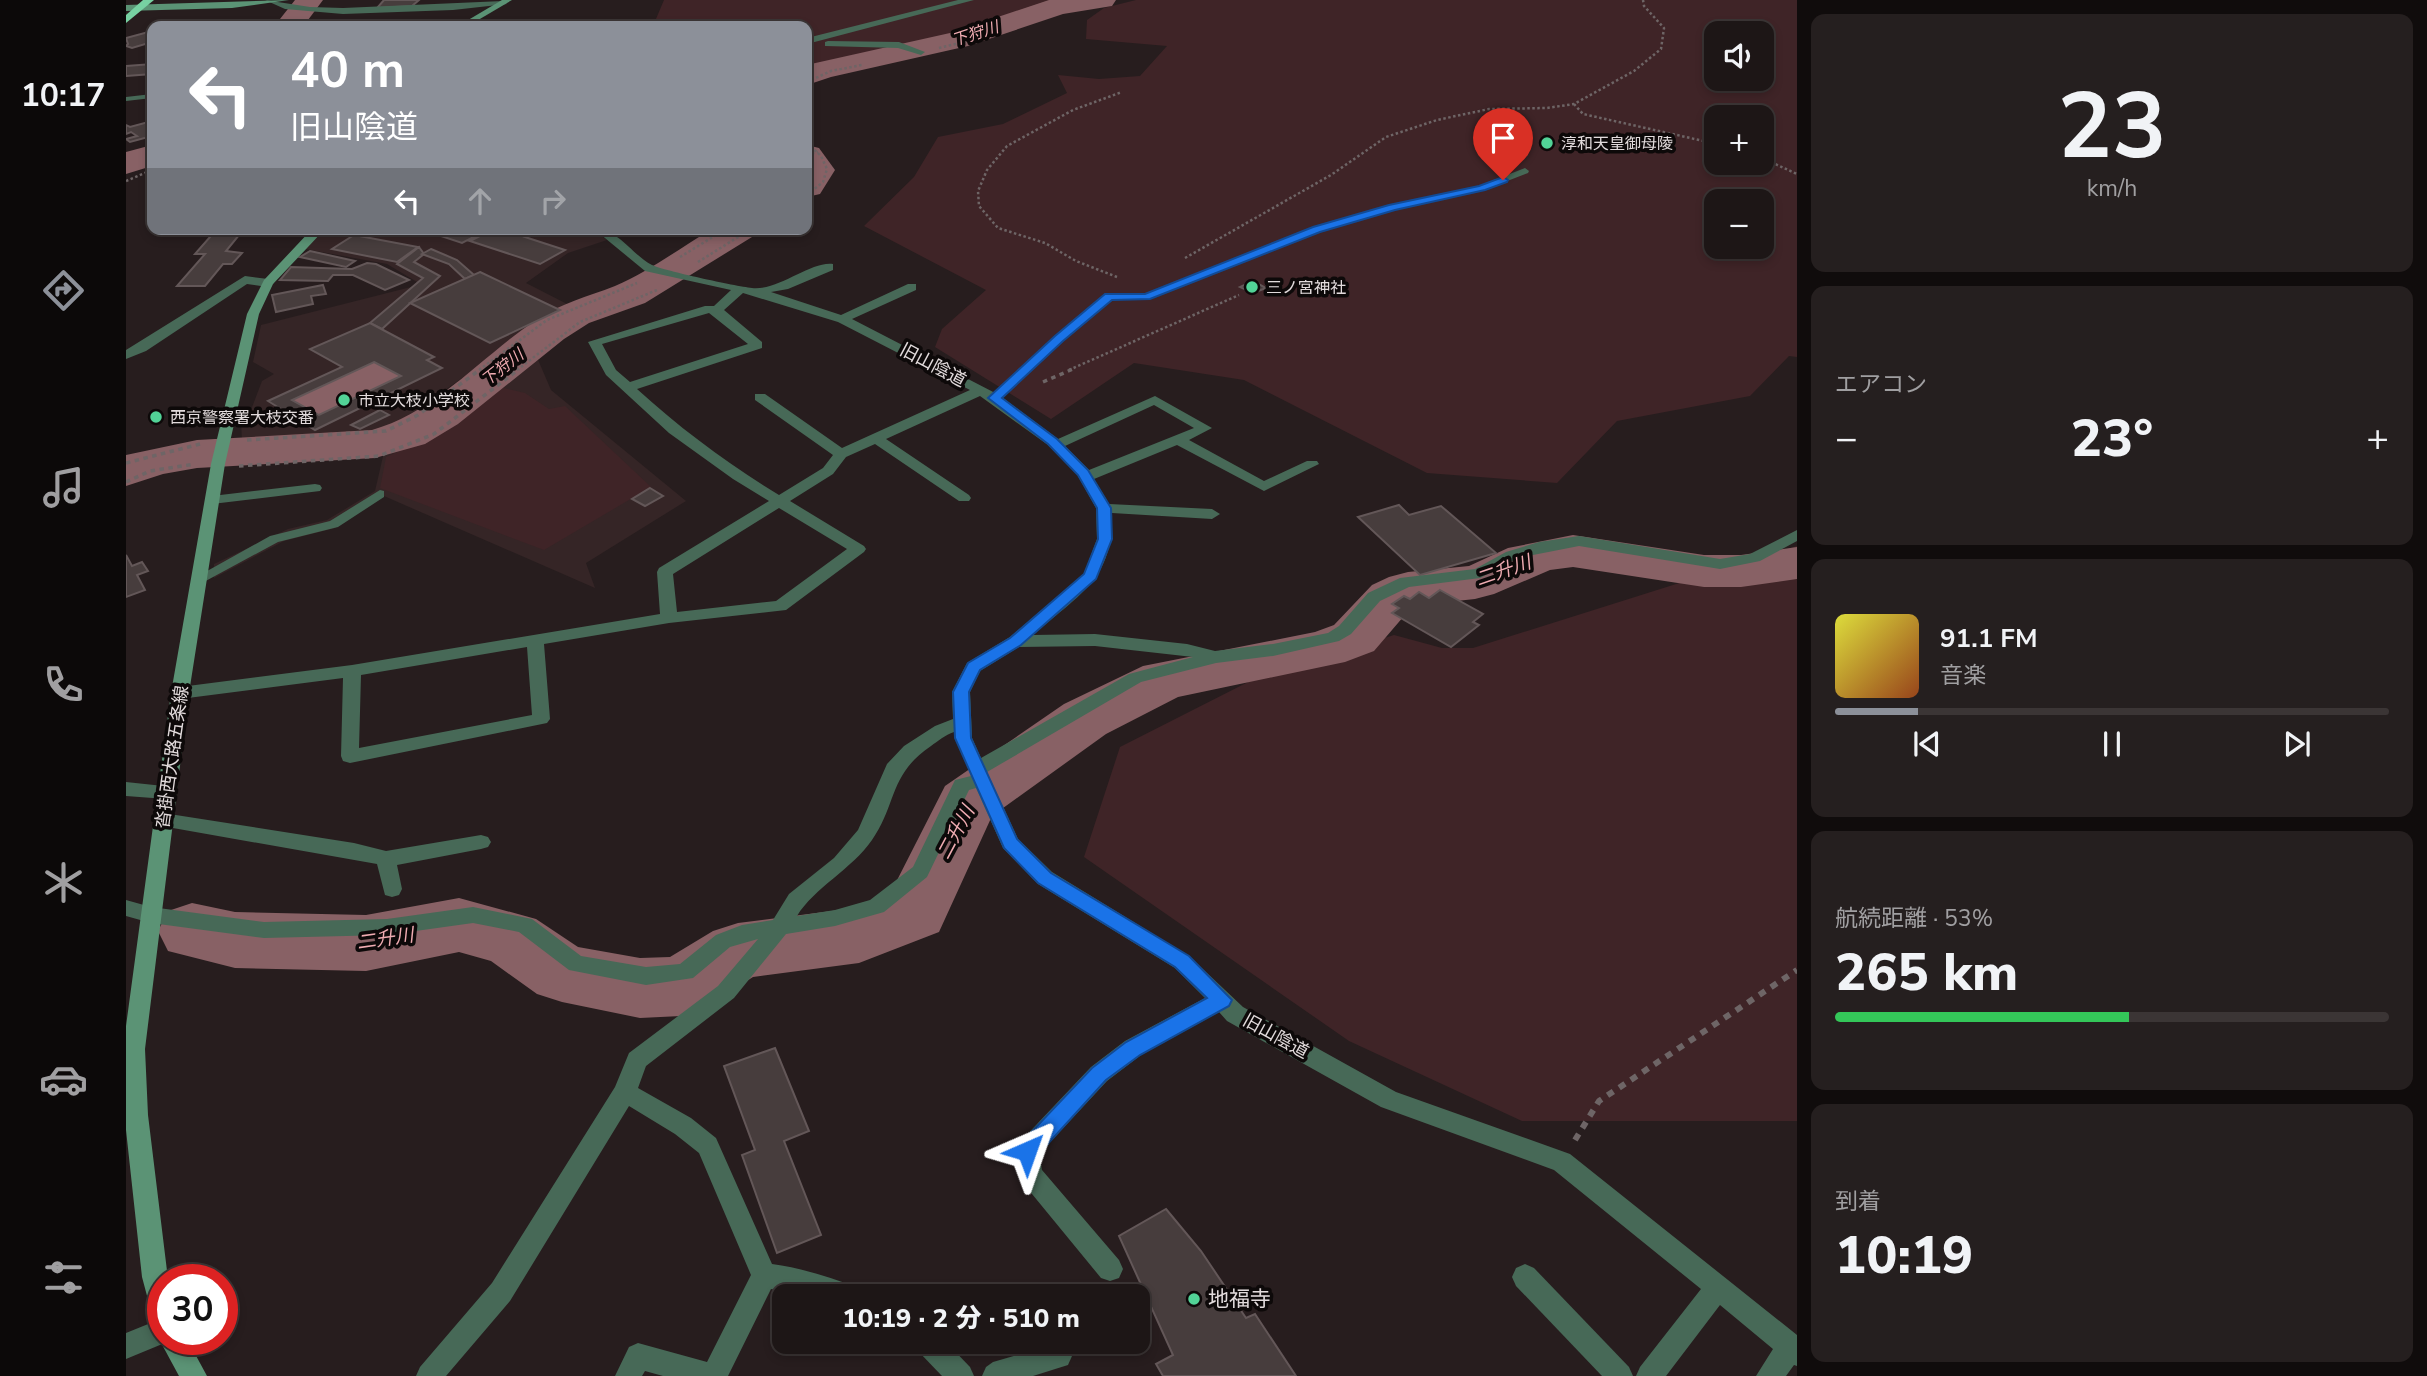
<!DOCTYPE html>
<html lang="ja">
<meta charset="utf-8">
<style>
body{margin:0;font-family:"Nunito Sans","Noto Sans JP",sans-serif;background:#251f1f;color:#f1f3f6;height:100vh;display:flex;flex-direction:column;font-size:26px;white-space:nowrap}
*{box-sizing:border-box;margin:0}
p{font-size:23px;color:#a09fa1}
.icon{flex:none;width:38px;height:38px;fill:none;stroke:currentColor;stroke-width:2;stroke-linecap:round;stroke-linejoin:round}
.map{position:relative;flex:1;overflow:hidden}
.drawer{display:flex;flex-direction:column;gap:14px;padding:14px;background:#100c0c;width:630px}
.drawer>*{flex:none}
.banner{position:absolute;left:21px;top:21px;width:665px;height:214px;border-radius:14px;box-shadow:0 4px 10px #0003,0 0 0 2px #3b3535;background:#8c9099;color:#fff;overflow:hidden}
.fabs{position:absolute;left:1578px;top:21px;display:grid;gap:14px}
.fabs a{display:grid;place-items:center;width:70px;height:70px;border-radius:14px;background:#1d1616;box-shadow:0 4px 10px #0003,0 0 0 2px #3b3535;font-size:35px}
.speed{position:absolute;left:21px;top:1264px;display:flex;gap:14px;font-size:35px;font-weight:700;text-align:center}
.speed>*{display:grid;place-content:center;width:91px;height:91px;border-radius:50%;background:#1d1616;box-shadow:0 4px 10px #0003,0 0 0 2px #3b3535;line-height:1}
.speed .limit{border:10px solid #d22;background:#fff;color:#111}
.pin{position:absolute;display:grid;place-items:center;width:60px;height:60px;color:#fff;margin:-72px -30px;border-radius:50% 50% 50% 0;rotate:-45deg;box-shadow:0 0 7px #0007}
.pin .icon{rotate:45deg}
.me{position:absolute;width:77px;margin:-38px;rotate:43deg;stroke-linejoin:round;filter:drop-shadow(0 0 5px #0008)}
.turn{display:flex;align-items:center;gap:24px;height:147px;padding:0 28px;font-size:32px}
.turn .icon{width:91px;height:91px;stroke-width:2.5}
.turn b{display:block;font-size:49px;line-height:60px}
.lanes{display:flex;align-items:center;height:66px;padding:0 28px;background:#0003;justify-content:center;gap:35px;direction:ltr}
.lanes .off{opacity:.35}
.big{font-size:52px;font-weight:800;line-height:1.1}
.drawer .card{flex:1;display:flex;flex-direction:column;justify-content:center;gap:10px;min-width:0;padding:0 24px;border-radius:14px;background:#251f1f}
.drawer .dial{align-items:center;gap:0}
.dial b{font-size:91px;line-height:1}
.song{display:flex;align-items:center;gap:21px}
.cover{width:84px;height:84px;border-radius:10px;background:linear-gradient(135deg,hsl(60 70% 55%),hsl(20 70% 35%))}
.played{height:7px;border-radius:4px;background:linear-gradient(90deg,#8c9099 15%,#3b3535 15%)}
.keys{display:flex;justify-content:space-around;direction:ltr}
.heat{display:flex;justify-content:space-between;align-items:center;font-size:38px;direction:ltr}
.charge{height:10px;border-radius:5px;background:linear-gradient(90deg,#34c759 53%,#3b3535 0)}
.trip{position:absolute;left:646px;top:1284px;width:378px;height:70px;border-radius:14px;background:#1d1616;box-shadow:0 4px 10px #0003,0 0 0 2px #3b3535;font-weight:800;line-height:70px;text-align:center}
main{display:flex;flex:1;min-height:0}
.menu{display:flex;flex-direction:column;width:126px;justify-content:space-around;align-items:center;background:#0c0909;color:#a09fa1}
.menu .icon{width:49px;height:49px}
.menu .on{color:#8c9099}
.menu b{font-size:32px;color:#f1f3f6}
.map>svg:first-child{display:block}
.built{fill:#352526}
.green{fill:#3f2427;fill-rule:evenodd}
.water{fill:#886165}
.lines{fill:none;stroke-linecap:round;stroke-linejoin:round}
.river{fill:#886165;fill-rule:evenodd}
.building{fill:#473d3d;stroke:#635758;stroke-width:2;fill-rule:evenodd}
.path-far2{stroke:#6e6566;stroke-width:2.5;stroke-dasharray:2.5 2.5;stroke-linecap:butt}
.path-far1{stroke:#6e6566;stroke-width:3.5;stroke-dasharray:4.5 4.5;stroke-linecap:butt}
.path{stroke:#6e6566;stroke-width:6;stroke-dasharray:7 7;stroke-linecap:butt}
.lane{fill:#476957;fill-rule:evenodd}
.street{fill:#476957;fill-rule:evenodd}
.secondary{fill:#5b9375;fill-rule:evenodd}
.highway{fill:#77d1a2;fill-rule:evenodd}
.route{fill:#1a73e8;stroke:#114b97;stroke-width:2}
.poi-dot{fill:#52d397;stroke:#0d0909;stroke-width:2.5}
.labels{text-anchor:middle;stroke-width:7;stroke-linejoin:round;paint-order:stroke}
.far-water-label{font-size:16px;font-style:italic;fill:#f0acb2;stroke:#0d0909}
.far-poi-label{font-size:16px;fill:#e2dbdc;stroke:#0d0909;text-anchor:start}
.street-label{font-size:18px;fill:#e2dbdc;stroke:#0d0909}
.water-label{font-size:19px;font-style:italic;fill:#f0acb2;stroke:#0d0909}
.near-poi-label{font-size:21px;fill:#e2dbdc;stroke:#0d0909;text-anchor:start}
</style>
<main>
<nav class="menu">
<b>10:17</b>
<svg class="icon on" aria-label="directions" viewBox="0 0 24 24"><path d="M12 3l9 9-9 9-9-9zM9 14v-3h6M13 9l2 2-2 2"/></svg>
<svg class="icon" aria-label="music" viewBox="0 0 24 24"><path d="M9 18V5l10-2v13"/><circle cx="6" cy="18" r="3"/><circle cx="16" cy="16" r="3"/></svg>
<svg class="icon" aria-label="phone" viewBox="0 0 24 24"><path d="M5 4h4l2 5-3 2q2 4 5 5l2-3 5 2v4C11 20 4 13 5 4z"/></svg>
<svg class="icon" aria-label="climate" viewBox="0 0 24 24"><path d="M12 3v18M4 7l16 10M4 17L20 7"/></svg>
<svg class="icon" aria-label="car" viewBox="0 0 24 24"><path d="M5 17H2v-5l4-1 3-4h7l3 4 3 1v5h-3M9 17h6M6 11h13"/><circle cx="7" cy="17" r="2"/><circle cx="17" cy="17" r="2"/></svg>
<svg class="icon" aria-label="filters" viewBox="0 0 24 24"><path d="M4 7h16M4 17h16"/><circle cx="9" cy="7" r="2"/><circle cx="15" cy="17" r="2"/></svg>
</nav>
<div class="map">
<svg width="1671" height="1376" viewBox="0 0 1671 1376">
<rect width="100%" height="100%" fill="#271d1e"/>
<polygon class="built" points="200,229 466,229 481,240 442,253 400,283 445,306 365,359 393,366 410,355 425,390 560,501 460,563 469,588 258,496 209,528 158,541 88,578 88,564 162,529 201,520 249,491 258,452 300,438 336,417 368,384 339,376 259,432 208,445 136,440 116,441 115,421 125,410 136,381 148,374 127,362 135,325 285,287 291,282 261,264 179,249"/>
<g class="green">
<polygon points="538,0 952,0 681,78 681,26 527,26"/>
<path d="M1010,0H1671V357L1663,356L1624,396L1491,421L1431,483L1301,473L1118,380L1008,363L925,419L809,347L816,329L860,290L738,226L788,177L812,137L877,124L941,93L932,75L973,79L1014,76L1041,46L960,39L961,20L978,8ZM1591,33H1636V79H1591ZM1591,117H1636V163H1591ZM1591,201H1636V247H1591Z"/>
<polygon points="370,386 399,393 423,409 439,406 525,487 418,550 254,488 260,457 302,439 338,418"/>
<polygon points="1671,546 1671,1121 1396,1121 1223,1041 958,857 994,747 1130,678 1268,635 1316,648 1347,648"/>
</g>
<polygon class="water" points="248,362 275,376 193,415 166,400"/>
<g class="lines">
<g class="river">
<polygon points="169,0 197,0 182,20 182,26 154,26 154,19"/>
<polygon points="923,0 990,0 986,6 937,14 842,46 705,77 681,85 681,65 685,64 824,33"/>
<polygon points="26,145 26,166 0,174 0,152"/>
<polygon points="681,145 693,148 709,170 694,194 681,197"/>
<path d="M586,229H632L626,237L519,303L463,323L438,339L332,424L299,444L249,458L71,468L37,474L0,486V455L71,440L246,430C310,412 356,356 410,320C435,303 461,297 489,286C522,272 554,248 586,229Z"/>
<polygon points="1447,535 1578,555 1615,555 1671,547 1671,579 1615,587 1578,587 1447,567 1424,570 1368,594 1349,599 1293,605 1284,609 1248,651 1219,662 1052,697 980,734 866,816 813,932 733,963 627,977 580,1007 555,1016 514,1018 436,1002 411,994 365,961 333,952 240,971 109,968 42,951 32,931 42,911 66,903 109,912 240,915 333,898 410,919 452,947 514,958 544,957 587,931 612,923 729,908 764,894 819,786 938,704 1017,666 1189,632 1208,625 1246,585 1263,577 1282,572 1343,566 1382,548"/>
</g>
</g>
<g class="building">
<polygon points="258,0 293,0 286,6 251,8"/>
<polygon points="26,31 26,42 6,48 0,46 2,44 0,38"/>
<polygon points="26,64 26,74 0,76 0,66"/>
<polygon points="26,121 26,136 4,142 0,139 11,136 5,132 0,134 0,125 4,127"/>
<polygon points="91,229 118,229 100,251 116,253 106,264 97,264 79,286 51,286 79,254 69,254"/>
<polygon points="294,229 382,229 378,231 403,235 399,237 439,250 414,264 344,241 364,231 361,230 336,243"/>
<polygon points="228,235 292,247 271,262 206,249"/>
<polygon points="293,247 298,254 288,262 314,276 256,329 244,323 297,278 271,264"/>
<polygon points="305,249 331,260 348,275 339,279 323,264 296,254"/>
<polygon points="184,251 229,261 220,267 174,257"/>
<polygon points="241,263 250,264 283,280 259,290 227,275 207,275 202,281 154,280 165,267 226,269"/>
<polygon points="354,272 434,310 364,343 284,303"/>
<polygon points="1127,281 1140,288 1127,293 1114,287"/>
<polygon points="197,285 200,294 185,296 187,304 150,312 146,295"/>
<path d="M244,323L308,357L301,360L316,368L189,430L142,401L216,367L184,349ZM248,362L275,376L193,415L166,400Z"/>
<polygon points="254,410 263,415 234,429 225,425"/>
<polygon points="524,488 537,496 519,506 506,499"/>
<polygon points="1273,505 1283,515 1315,506 1370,553 1294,575 1232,517"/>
<polygon points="0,555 6,566 16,562 22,571 11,575 19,590 0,597"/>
<polygon points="1314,590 1357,614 1347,622 1353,625 1325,647 1266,613 1273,608 1266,604 1278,596 1284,599 1293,592 1303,598"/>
<polygon points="649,1048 683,1131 658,1141 695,1235 651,1253 616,1155 629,1150 598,1066"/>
<polygon points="1040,1209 1075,1251 1120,1318 1129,1314 1170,1376 1037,1376 1030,1364 1047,1355 993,1236"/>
</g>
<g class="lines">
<g class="path-far2">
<polyline points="813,48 858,37"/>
<polyline points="681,82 705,71 736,65"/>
<polyline points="1448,104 1457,114 1591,144"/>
<polyline points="681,143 695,156 701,169 697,182 681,195"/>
<polyline points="1400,145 1400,156"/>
<polyline points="681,154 692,152"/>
<polyline points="1636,158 1671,174"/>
<polyline points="0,181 26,170"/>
<polyline points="554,257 600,229"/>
<polyline points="1059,258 1205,175 1260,137 1311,120 1363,109 1421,108 1448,104 1508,71 1535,49 1538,28 1518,6 1517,0"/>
<polyline points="572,262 625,229"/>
<polyline points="991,277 950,261 919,243 872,228 853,206 852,191 861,170 881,146 947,110 996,92"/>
<polyline points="353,370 421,320 511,283"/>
<polyline points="391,370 454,322 531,290"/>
<polyline points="943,370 1113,295"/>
</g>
<g class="path-far1">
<polyline points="917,382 947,369"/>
<polyline points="121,440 260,431 292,415 355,369"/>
<polyline points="0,463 74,444"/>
<polyline points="113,466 253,456 308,434 393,369"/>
<polyline points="0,482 24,471 69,464"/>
</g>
<polyline class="path" points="1449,1140 1473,1101 1671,970"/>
<g class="lane">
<polygon points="26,94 26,98 0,101 0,97"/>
<polygon points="1399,168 1403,171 1402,173 1358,190 1268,209 1193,232 1023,299 985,300 937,340 872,400 868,401 863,398 929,336 980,295 1019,294 1187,228 1263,205 1353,186"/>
<polygon points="254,490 258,491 258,497 212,527 152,542 76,583 71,584 65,580 144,536 204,521"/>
</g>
<g class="street">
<polygon points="139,0 184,7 217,8 377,1 381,4 327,10 217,14 159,9"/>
<polygon points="832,0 848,0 681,44 681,38"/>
<polygon points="702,41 773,42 799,52 795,55 772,48 699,46 699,42"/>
<path d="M468,229C493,229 505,254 526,265C539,271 609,286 626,288C653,291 684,261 707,264V270L662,289L645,292L715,315L782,284H790V290L726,319L873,395L932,439L1029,396L1086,428L1063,440L1138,481L1181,461H1191L1193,464L1138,491L1051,445L968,479L983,504L1086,509L1094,514L1086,519L986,513C988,580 952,595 907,635L969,634L1061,644L1089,651L1147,644L1202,633L1213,626L1242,593L1274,578L1349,569L1380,552L1413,542L1453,536L1594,559L1624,554L1671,530V541L1634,561L1594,569L1453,546L1392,558L1354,578L1283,587L1254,601L1225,634L1213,641L1147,656L1090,663L1015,682L861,772L892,839L926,872L1063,956L1117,1007L1270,1092L1444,1154L1671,1335V1366L1668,1365L1660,1376H1630L1647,1349L1594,1305L1540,1376H1510L1514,1367L1575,1289L1428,1170L1255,1107L1101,1021L1093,1012L1015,1055L981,1081L913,1154L916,1170L993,1260L997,1269L993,1278L984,1281L975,1278L897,1183L889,1151L893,1143L965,1067L999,1041L1079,998L1049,968L912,884L877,848L850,788L843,790L801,877L758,912L709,926L660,934L608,998L520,1066L512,1088L565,1118L590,1138L646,1264C675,1268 704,1277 732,1288L736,1297H683L645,1289L602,1376H537L519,1371L516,1376H489L503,1347L512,1343L581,1362L625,1275L573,1153L549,1134L503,1106L384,1301L320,1376H290L294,1367L366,1283L489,1087L503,1053L592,986L632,939L604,947L567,978L520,985L443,970L393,932L347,923L261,935L138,938L25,923L0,916V900L25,907L138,922L261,919L347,907L406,919L455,956L520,967L554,964L590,935L616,925L647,920L663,894L708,858L732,830L761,764L778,746L809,726L827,719L826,692L841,663L884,637L958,574L971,539L970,508L951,474L922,445L854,396L760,439L843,495L845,498L843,501H833L749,444L720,457L707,474L664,501L738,546L740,549L738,552L660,610L543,623L418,644L424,719L421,723L224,763L217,761L215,756L217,678L54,699L48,697L45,693L54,687L226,665L534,614L531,572L533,568L643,501L607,479L543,433L480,375L462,342L579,306H588L605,290L519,271ZM617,293L712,322L844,390L716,448L639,394H629V400L707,455L697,468L653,495C602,464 555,429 511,389L636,348V342L598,310ZM583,313L622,344L504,382L490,370L476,344ZM1028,405L1068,428L963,470L939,446ZM653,508L721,549L650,601L551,612L547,574ZM969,646L1067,657L1003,674L855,758L846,738L844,692L854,671L893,647ZM401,647L406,715L233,748L235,675ZM828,732L845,776L829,780L787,867L744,900L709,910L671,916C688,888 726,869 746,840C771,804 763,774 805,746C812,741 819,735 828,732Z"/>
<polygon points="119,276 142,279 148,283 142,287 121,284 20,351 0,359 0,350"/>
<polygon points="189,484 194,485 196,488 194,491 86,504 79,500 86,496"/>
<polygon points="0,782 47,787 49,792 47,797 40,799 0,796"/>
<polygon points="37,813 228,843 260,851 355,835 362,837 365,842 362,847 355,849 271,865 276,889 273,895 266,897 259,895 251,864 30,825 27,820 30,815"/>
<polygon points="1399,1264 1408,1268 1503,1367 1507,1376 1476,1376 1390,1286 1386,1277 1390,1268"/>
<polygon points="37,1318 37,1339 46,1340 0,1359 0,1333"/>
<polygon points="788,1342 820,1342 844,1367 848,1376 816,1376 792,1351"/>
<polygon points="933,1343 942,1347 946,1356 942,1365 907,1376 856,1376 860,1367 867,1362"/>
</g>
<g class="secondary">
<polygon points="163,0 106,8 0,11 0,5"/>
<polygon points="376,0 386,0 342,26 332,26"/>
<polygon points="186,229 199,229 147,284 133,314 99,464 63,693 19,1049 22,1115 42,1279 37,1279 37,1326 28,1322 16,1277 0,1130 0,1026 45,693 85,464 121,314 138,280"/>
<polygon points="37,1330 37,1339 61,1339 81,1376 53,1376 33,1339"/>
</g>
<polygon class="highway" points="17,0 28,0 0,23 0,15"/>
</g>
<polygon class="route" points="1377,177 1382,180 1381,182 1359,190 1269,210 1194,232 1024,299 986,300 937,341 876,398 931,439 962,470 985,508 986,539 970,579 895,645 854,670 843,692 845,738 891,839 925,873 1063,956 1106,1000 1103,1006 1014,1055 980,1080 909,1158 901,1161 894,1158 891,1151 894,1144 966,1068 1000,1042 1081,998 1049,967 912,883 878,848 829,738 827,692 842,663 884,638 958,574 972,539 971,508 952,475 922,444 862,398 929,336 979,294 1019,294 1187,227 1263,205 1353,186"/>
<g class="poi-dot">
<circle cx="1421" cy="143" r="7"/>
<circle cx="1126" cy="287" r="7"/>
<circle cx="218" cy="400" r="7"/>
<circle cx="30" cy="417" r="7"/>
<circle cx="1068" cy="1299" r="7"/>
</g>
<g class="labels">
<g class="far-water-label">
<text transform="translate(849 33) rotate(-18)" y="6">下狩川</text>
<text transform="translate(376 367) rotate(-38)" y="6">下狩川</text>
</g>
<g class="far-poi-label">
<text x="1435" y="149">淳和天皇御母陵</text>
<text x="1140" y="293">三ノ宮神社</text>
<text x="232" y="406">市立大枝小学校</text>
<text x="44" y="423">西京警察署大枝交番</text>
</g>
<g class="street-label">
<text transform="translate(807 365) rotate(28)" y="6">旧山陰道</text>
<text transform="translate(46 757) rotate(-82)" y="6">沓掛西大路五条線</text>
<text transform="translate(1150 1036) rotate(29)" y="6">旧山陰道</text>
</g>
<g class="water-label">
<text transform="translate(1377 570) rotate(-19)" y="7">二升川</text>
<text transform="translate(829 832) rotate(-62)" y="7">二升川</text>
<text transform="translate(259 938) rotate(-8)" y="7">二升川</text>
</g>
<g class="near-poi-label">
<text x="1082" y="1306">地福寺</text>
</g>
</g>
</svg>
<div class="fabs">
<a><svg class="icon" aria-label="sound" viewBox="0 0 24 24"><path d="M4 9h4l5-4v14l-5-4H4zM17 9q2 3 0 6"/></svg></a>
<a>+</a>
<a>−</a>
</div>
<div class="speed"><div class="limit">30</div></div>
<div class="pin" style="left:1377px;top:180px;background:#d93025"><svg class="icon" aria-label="arrive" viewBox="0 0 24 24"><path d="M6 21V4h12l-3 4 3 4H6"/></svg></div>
<svg class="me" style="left:901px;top:1151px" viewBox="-20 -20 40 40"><path d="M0-17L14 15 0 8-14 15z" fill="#1a73e8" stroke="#fff" stroke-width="4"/></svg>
<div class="trip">10:19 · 2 分 · 510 m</div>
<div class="banner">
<div class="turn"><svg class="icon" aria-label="left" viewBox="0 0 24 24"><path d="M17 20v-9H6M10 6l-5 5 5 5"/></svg><div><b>40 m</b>旧山陰道</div></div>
<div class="lanes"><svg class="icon" aria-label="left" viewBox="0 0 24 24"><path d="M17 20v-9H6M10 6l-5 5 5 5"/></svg><svg class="icon off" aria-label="ahead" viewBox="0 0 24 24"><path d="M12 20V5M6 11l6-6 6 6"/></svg><svg class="icon off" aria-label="right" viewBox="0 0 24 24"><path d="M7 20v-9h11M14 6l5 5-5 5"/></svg></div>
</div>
</div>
<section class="drawer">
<div class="card dial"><b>23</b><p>km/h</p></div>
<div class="card"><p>エアコン</p>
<div class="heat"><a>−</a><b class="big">23°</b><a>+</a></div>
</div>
<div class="card">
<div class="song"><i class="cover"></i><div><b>91.1 FM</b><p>音楽</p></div></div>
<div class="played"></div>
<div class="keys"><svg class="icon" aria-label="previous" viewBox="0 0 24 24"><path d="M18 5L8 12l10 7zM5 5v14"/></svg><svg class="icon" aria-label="pause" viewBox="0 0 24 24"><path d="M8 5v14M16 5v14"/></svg><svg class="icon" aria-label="next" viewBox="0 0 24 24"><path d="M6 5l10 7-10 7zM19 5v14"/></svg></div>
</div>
<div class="card"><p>航続距離 · 53%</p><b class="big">265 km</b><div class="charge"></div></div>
<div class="card"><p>到着</p><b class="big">10:19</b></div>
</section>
</main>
